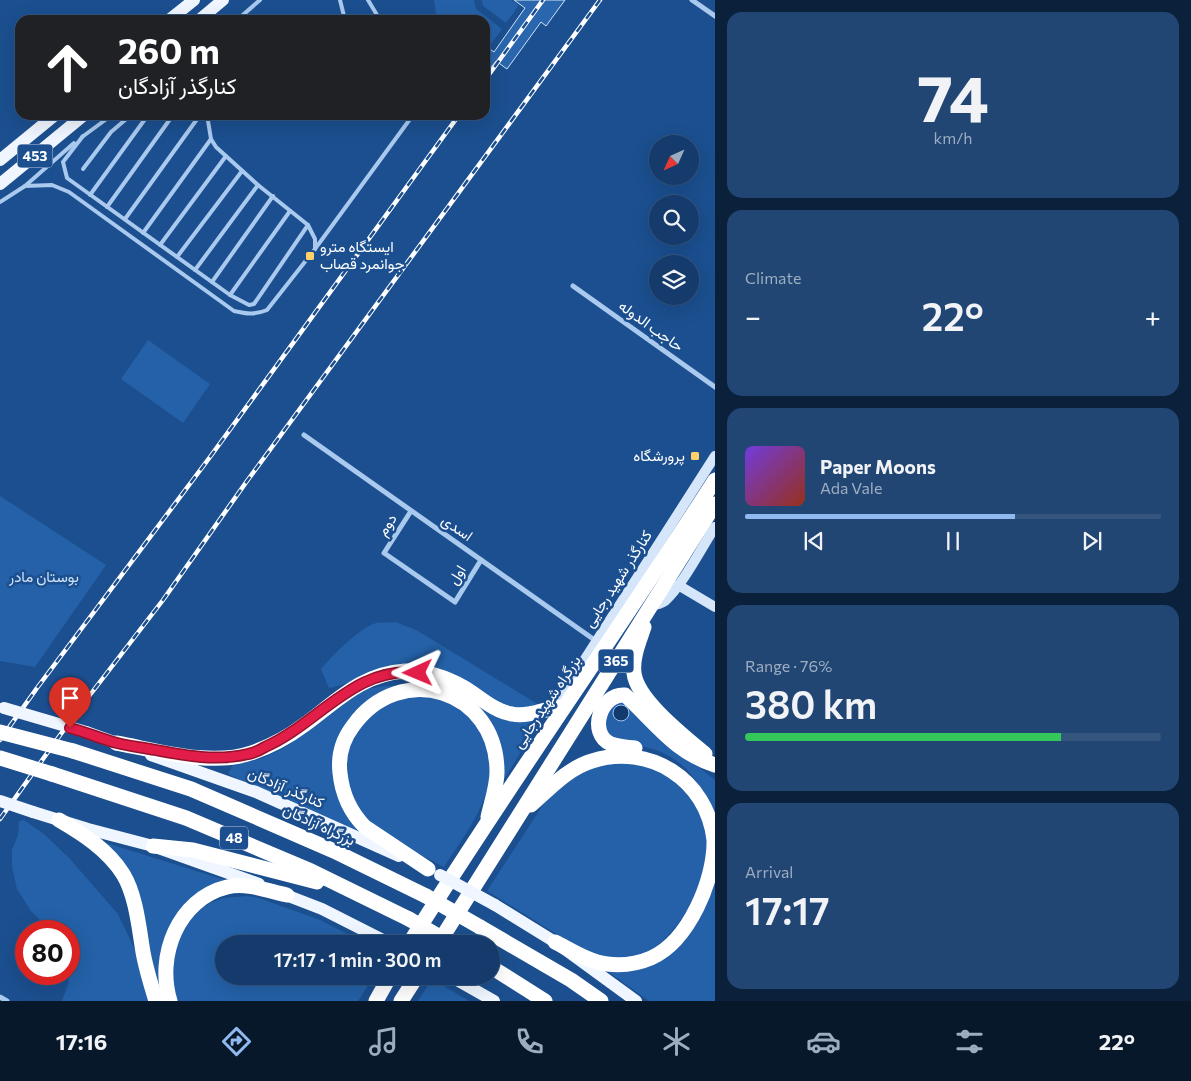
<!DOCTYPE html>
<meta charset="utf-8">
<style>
body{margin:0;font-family:Commissioner,Vazirmatn,sans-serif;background:#214673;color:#f1f3f6;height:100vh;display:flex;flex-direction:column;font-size:19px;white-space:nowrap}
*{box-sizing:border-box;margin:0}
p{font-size:16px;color:#9dadc1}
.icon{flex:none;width:28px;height:28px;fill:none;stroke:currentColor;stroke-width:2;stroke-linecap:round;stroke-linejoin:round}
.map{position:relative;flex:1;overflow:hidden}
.drawer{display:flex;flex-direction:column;gap:12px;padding:12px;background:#0b203b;width:476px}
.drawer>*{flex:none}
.top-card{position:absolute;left:15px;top:15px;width:475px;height:105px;border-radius:15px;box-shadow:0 5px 20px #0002,0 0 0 1px #33557e;background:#202124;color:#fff;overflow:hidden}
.needle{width:32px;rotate:225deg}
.tools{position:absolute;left:649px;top:135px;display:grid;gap:10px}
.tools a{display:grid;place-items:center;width:50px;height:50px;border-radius:50%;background:#143b6b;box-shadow:0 5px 20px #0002,0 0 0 1px #33557e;font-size:25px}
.speed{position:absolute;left:15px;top:920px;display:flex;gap:10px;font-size:25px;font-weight:700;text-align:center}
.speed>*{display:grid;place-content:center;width:65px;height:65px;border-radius:50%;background:#143b6b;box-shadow:0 5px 20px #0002,0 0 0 1px #33557e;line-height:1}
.speed .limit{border:8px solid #d22;background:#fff;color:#111}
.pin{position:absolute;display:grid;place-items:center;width:42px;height:42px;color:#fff;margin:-51px -21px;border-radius:50% 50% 50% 0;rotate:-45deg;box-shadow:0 0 5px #0007}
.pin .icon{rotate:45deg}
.me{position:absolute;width:55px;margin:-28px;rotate:269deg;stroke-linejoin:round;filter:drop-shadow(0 0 4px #0008)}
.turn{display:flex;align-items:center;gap:18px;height:105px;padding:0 20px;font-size:22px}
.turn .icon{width:65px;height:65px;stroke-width:2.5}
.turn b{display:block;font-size:35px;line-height:42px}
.big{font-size:38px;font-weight:600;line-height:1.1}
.drawer .widget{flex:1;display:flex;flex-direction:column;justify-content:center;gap:8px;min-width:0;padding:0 18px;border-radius:15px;background:#214673}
.drawer .dial{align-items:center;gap:0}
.dial b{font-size:65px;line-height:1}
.song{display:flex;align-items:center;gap:15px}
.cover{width:60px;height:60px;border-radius:8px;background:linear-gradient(135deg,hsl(260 70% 55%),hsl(10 70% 35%))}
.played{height:5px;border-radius:2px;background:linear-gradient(90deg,#90b9f0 65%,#33557e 65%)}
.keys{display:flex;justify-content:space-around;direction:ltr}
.heat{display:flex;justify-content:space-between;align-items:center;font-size:28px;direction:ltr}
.charge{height:8px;border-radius:4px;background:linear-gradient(90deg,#34c759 76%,#33557e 0)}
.trip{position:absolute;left:215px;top:935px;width:285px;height:50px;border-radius:25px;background:#143b6b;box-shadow:0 5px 20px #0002,0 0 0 1px #33557e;font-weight:600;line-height:50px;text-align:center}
.tab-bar{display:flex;height:80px;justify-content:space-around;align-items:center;background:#08182b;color:#9dadc1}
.tab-bar .icon{width:35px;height:35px}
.tab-bar .selected{color:#90b9f0}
.tab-bar b{font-size:22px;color:#f1f3f6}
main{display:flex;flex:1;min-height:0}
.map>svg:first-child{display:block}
.green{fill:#2461a8}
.water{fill:#123a6d;stroke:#9cc4f0}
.building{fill:#2a66ad;stroke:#cfe3fa}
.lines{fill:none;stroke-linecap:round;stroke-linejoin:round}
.lane{stroke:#a9c9ee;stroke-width:4}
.street{stroke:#a9c9ee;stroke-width:5}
.secondary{stroke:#d6e6fa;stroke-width:10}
.primary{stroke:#f0f6ff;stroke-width:12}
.highway{stroke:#fff;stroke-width:15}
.rail-casing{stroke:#fff;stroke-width:4.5}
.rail{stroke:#1b4f8f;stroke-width:2.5;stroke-dasharray:8;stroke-linecap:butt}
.primary-bridge{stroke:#f0f6ff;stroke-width:12}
.highway-bridge{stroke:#fff;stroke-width:15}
.route-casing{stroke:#92132f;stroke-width:12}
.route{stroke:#e11d48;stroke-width:9}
.poi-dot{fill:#ffd166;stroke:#1b4f8f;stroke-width:2}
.labels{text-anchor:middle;stroke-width:5;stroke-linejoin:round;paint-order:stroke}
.shield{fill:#1b4f8f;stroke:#bbcadd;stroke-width:1}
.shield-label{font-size:14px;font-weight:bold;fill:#fff}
.poi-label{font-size:15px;fill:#fff;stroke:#1b4f8f;text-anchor:start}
.street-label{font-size:15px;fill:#fff;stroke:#1b4f8f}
.park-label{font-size:15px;fill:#cfe3fa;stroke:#1b4f8f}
</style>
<main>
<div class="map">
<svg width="715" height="1001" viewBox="0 0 715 1001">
<rect width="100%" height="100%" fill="#1b4f8f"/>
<g class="green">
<polygon points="434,0 474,0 476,9 502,29 492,43 485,39 485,20 437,20"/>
<polygon points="482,0 511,0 519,5 506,23 483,6"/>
<polygon points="148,340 210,384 183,423 121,379"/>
<polygon points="0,496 106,565 35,667 0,661"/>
<path d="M396,622L418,631L539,705L526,710L509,709L447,674L350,683L329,688L321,669C331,657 360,627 376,623C382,622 389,623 396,622Z"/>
<polygon points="385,686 396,686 351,719 342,803 393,849 228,774 232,766 263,758 284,748 346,701 367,689"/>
<path d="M412,695C433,698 453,700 469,715C474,720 477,728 481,735C508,782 469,828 444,867L389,839L360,814L348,785L347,756L350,745L360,727L378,708Z"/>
<polygon points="471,700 493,713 546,711 503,781"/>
<path d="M624,701L681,753L715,780V820C702,790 693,766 661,752C650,746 620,744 613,738C609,735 607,730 604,726L607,711L613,704Z"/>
<path d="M607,762C618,762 630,761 641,764C657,767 672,778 682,789C693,801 705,818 707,835C713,882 665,971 609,959C586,954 565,939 545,927C526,915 507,903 487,891L550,794L572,776Z"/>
<polygon points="24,820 44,834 70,859 118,914 141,963 151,1001 62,1001 69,982 67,974 69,974 69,931 51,931 31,911 17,889 12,867 12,850 18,835 19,821"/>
<polygon points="100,841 225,880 186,907 162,1001 152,963 149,938 140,901"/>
<polygon points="715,872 715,1001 649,1001 603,968 652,963"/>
<polygon points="247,896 259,898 320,920 367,944 224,944 224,976 374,976 358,1001 176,1001 171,983 175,942 194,913 212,902 223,898"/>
<polygon points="432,979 469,1001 418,1001"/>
</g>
<circle class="water" cx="621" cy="713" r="8"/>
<polygon class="building" points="514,0 565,0 546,26 541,22 507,69 496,61 485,75 485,49 487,47 494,52 525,8"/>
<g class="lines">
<g class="lane">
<polyline points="340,0 345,20"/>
<polyline points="368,0 380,20"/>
<polyline points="237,20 260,0"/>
<polyline points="207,115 211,139 216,147 258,185 308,225 315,239 315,249"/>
<polyline points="282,115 283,115"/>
<polyline points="83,136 63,162 67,178 230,295 249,305 254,304 308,225"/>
<polyline points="82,137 112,115"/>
<polyline points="83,169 111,132 131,115"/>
<path d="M25,186L52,185L69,192L234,311C247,314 255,315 267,310L315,249L413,115"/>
<polyline points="90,195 148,115"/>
<polyline points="0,202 25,186 74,143"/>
<polyline points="107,207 173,115"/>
<polyline points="125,219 200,115"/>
<polyline points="143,233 211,139"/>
<polyline points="160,245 226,156"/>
<polyline points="177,257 242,171"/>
<polyline points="195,270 258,185"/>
<polyline points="212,282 273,196"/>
<polyline points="230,295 290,211"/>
</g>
<g class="street">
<polyline points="692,0 715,16"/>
<polyline points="573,286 715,387"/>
<polyline points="304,435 596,641"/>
<polyline points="411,511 384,553 455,602 481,560"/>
<polyline points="0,997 7,1001"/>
</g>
<g class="secondary">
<polyline points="678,585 715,607"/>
<path d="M650,606C656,605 661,604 665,601C682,586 702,547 715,527"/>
<polyline points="556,712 562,695 715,456"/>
</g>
<g class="primary">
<polyline points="169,20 194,0"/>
<polyline points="199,20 223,0"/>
<polyline points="0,160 55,115"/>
<polyline points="0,184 84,115"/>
<polyline points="86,732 125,746"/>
<polyline points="151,755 256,792 399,856"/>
<polyline points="33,812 88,829 153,846 259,884"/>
<polyline points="278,892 322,909 391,944"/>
<polyline points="495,905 555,942 636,1001"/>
<polyline points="450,976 494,1001"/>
</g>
<g class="highway">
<path d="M644,627C639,642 632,658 634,673C637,700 685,737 705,754"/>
<path d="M116,743C156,750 211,767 251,753C269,747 288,737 304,725C337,701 361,674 405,671C424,670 447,678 463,687C479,696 493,711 512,714C527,717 543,710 557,707"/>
<path d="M635,748C627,747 618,747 611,744C587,733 601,693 625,695C655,722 674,752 715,765"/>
<polyline points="73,751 191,789 334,851 426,896"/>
<polyline points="52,774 186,818 311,871 409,919"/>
<path d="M531,805C549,789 568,768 592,761C649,743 707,779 714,840C715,879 689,941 651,958C637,964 622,966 607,964C589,962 571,950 555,942"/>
<path d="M59,820C83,834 108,850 123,874C136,895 139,928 143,952C146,969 151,985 156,1001"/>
<polyline points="153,846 193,850 317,882"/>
<path d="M428,869L365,827C350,812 342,793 340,773C338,756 343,739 353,726C400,660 497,689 497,772C497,787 491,803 488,817"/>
<polyline points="480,927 571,980 601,1001"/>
<path d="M409,944C507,787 615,636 715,480"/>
<polyline points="438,944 715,504"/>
<polyline points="491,967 545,1001"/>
<path d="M170,1001C156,956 178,899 227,887C246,882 268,891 287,895"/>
<polyline points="376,1001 390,976"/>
<polyline points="401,1001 417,976"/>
</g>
<defs>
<g id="rail">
<polyline points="485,80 543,0"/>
<polyline points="0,740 37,688 210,457 459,115"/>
<polyline points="0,819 73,717 163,600 247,481 600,0"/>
</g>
</defs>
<use href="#rail" class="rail-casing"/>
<use href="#rail" class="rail"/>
<g class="primary-bridge">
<polyline points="4,708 86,732"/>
<polyline points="0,801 33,812"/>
<polyline points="440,875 495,905"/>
</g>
<g class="highway-bridge">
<polyline points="0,732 73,751"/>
<polyline points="0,758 52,774"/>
<polyline points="426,896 480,927"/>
<polyline points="409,919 452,944"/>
</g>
</g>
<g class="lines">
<defs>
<path id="route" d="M70,728C86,732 101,739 117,743C128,746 139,747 150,749C182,755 215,762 248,754C254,753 260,750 265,747C318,724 355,665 418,673"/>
</defs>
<use href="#route" class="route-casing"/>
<use href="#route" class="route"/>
</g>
<g class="poi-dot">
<rect x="305" y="251" width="10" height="10" rx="2.5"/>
<rect x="690" y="451" width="10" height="10" rx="2.5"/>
</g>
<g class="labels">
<g class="shield">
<rect x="17.5" y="144.5" width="35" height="23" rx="4"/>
<rect x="598.5" y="649.5" width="35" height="23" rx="4"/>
<rect x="220" y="826.5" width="28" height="23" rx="4"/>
</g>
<g class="shield-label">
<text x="35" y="161">453</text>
<text x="616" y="666">365</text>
<text x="234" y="843">48</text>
</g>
<g class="poi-label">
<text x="320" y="252">ایستگاه مترو<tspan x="320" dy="17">جوانمرد قصاب</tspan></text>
<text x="685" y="461" text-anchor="end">پرورشگاه</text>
</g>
<g class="street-label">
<text transform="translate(651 326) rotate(36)" y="5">حاجب الدوله</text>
<text transform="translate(387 525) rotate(-57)" y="5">دوم</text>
<text transform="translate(457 528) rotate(35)" y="5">اسدی</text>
<text transform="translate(457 575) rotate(-58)" y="5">اول</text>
<text transform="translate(618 579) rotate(-57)" y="5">کنارگذر شهید رجایی</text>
<text transform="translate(547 702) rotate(-56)" y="5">بزرگراه شهید رجایی</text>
<text transform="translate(286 788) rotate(23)" y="5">کنارگذر آزادگان</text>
<text transform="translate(319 825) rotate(25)" y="5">بزرگراه آزادگان</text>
</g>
<g class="park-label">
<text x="44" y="582">بوستان مادر</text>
</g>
</g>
</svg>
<div class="tools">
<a><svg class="needle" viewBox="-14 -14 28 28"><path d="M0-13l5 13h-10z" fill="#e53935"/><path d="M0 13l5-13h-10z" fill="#9dadc1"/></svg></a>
<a><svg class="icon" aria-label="search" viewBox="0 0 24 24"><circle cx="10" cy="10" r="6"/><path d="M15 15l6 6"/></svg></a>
<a><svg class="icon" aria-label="layers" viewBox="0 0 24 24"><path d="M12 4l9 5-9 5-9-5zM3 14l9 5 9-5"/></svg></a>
</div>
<div class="speed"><div class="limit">80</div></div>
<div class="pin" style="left:70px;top:728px;background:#d93025"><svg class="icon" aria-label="arrive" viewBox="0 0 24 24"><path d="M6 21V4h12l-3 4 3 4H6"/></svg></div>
<svg class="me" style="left:418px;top:673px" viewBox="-20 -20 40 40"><path d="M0-17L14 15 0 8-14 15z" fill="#e11d48" stroke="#fff" stroke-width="4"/></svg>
<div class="trip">17:17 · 1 min · 300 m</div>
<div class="top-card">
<div class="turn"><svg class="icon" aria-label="ahead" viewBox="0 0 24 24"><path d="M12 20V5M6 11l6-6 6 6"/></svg><div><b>260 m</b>کنارگذر آزادگان</div></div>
</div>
</div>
<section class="drawer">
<div class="widget dial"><b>74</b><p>km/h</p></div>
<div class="widget"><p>Climate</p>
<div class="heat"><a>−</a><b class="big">22°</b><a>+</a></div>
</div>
<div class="widget">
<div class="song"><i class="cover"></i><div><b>Paper Moons</b><p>Ada Vale</p></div></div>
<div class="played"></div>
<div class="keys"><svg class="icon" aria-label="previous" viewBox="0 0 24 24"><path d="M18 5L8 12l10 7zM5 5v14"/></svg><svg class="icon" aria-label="pause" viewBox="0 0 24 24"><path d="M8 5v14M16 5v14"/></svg><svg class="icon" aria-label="next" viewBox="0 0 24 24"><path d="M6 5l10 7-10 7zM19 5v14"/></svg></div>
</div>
<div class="widget"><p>Range · 76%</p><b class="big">380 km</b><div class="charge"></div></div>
<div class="widget"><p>Arrival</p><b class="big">17:17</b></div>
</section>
</main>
<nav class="tab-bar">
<b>17:16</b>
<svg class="icon selected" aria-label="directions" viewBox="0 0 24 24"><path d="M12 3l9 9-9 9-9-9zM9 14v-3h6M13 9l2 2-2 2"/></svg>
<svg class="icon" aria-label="music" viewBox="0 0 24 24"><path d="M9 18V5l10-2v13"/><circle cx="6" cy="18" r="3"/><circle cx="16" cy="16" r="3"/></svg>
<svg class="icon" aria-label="phone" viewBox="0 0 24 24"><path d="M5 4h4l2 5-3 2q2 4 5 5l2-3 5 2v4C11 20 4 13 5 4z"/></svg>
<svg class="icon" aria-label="climate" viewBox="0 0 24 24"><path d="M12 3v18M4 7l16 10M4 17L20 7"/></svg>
<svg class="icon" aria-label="car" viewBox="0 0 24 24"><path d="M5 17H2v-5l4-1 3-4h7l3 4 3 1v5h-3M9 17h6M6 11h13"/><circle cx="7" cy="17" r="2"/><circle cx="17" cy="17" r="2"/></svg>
<svg class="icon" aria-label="filters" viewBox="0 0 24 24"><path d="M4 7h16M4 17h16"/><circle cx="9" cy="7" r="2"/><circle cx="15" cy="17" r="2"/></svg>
<b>22°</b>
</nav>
